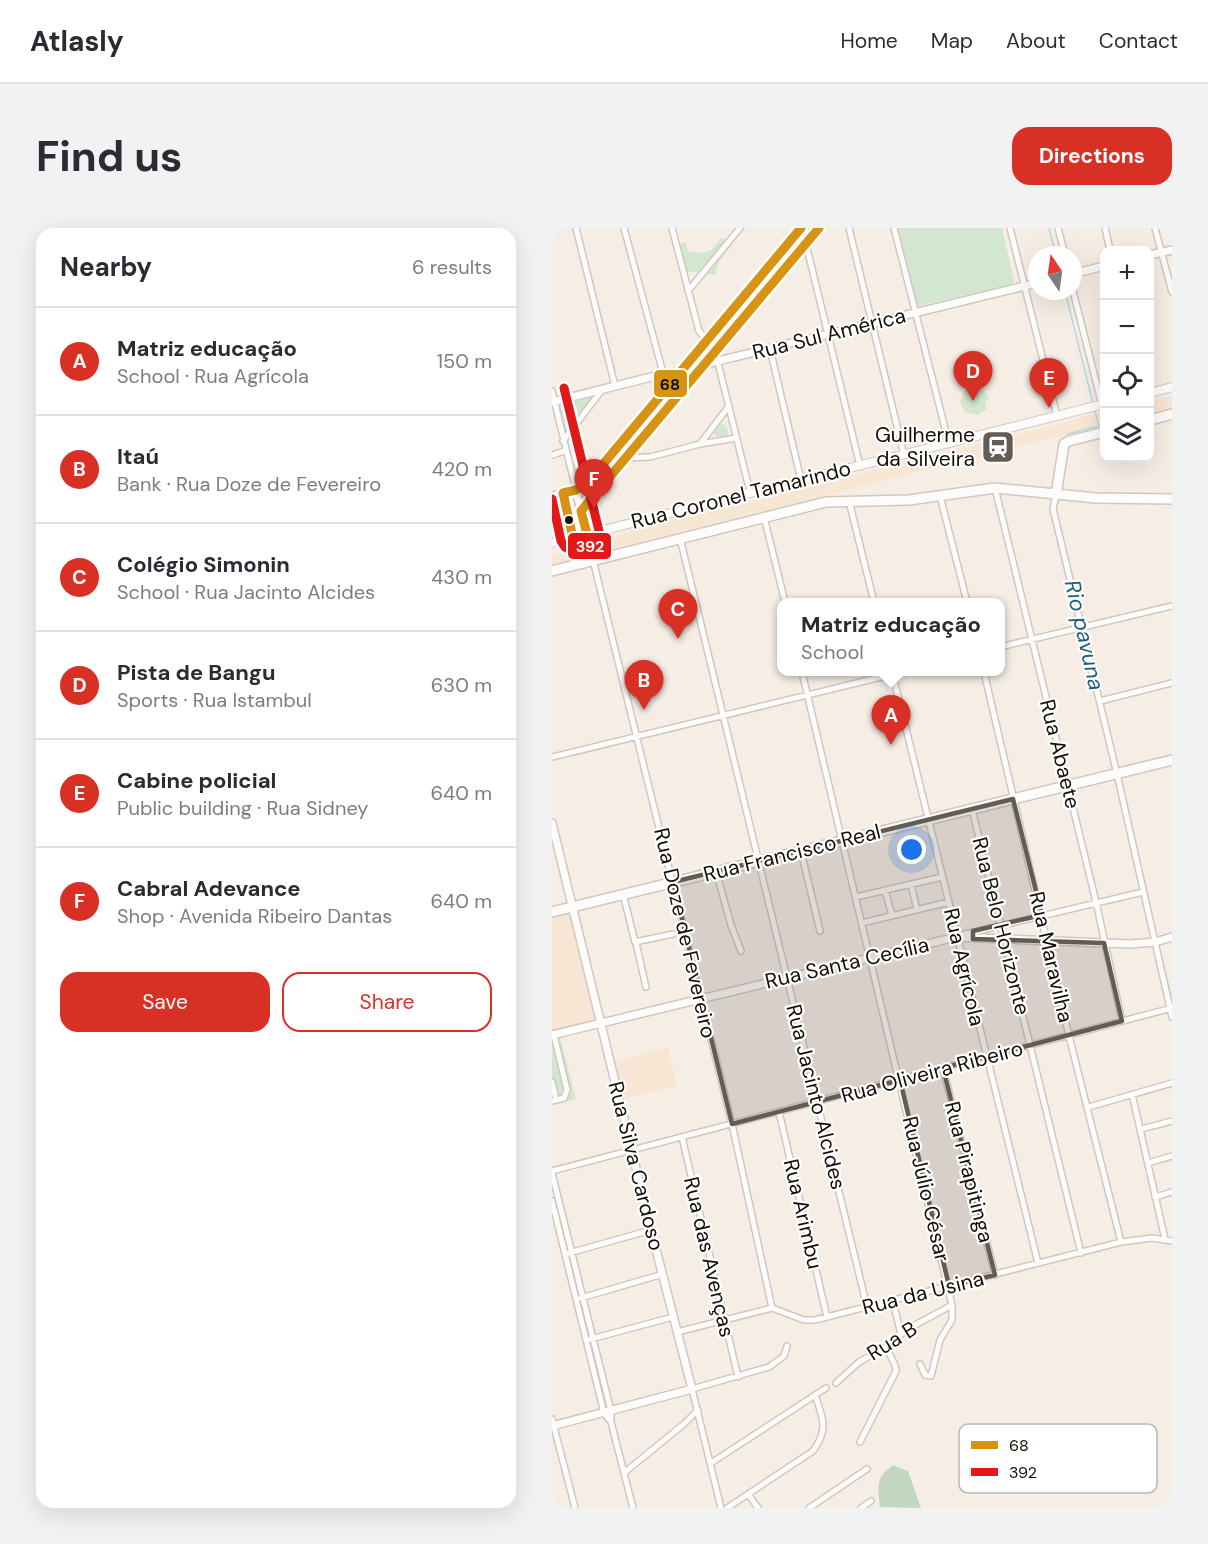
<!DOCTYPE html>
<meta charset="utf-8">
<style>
body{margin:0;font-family:"DM Sans",sans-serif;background:#f2f2f3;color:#2b2b33}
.controls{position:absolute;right:18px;top:18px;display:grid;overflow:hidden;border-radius:12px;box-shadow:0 6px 24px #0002}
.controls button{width:54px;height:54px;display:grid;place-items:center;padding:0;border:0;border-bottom:2px solid #e1e1e2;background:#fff;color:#2b2b33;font:30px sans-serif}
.compass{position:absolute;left:476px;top:18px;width:54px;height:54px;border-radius:50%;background:#fff;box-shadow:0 6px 24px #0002;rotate:347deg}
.you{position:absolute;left:360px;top:622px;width:21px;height:21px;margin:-15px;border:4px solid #fff;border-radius:50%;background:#1a73e8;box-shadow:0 0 0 9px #1a73e833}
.badge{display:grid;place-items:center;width:39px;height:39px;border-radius:50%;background:#d93025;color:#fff;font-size:20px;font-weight:700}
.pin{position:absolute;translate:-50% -50px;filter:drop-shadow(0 2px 3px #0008)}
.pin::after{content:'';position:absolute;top:32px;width:21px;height:18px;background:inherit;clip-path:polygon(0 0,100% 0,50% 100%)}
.popup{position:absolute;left:225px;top:370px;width:228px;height:78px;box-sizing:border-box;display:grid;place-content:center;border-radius:12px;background:#fff;filter:drop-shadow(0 2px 4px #0005);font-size:20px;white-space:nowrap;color:#7c7c81}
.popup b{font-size:22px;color:#2b2b33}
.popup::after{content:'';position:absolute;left:50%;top:100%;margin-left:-12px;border:12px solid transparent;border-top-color:#fff}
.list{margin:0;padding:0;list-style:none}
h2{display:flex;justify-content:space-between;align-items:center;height:78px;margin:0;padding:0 24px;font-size:26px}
h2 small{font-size:20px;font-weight:400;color:#7c7c81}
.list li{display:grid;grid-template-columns:39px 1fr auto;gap:18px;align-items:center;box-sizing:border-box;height:108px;padding:0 24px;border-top:2px solid #e1e1e2}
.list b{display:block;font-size:22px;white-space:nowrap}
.list p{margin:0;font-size:20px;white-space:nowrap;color:#7c7c81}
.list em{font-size:20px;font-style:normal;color:#7c7c81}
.actions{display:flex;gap:12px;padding:18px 24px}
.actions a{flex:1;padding:14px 0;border:2px solid #d93025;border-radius:18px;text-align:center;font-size:21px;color:#d93025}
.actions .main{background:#d93025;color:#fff}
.icon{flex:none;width:33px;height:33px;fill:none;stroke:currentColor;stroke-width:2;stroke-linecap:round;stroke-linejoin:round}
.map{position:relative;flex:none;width:620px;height:1280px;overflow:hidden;border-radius:18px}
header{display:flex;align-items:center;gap:36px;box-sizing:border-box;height:84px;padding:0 30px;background:#fff;border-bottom:2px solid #e1e1e2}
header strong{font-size:28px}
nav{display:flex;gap:33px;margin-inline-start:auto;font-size:21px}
.intro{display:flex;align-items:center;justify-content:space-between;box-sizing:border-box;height:144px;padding:0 36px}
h1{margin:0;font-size:42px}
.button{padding:15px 27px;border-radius:18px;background:#d93025;color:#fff;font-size:21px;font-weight:700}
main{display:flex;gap:36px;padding:0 36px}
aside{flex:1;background:#fff;border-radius:18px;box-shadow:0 6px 24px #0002}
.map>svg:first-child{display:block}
</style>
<header>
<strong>Atlasly</strong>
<nav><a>Home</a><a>Map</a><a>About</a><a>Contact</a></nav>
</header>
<div class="intro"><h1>Find us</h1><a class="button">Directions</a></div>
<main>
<aside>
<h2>Nearby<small>6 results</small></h2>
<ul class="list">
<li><span class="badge">A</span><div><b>Matriz educação</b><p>School · Rua Agrícola</p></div><em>150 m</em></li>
<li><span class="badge">B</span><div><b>Itaú</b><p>Bank · Rua Doze de Fevereiro</p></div><em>420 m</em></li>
<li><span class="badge">C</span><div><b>Colégio Simonin</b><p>School · Rua Jacinto Alcides</p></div><em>430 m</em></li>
<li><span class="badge">D</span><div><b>Pista de Bangu</b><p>Sports · Rua Istambul</p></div><em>630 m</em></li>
<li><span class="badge">E</span><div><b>Cabine policial</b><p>Public building · Rua Sidney</p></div><em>640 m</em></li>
<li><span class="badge">F</span><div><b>Cabral Adevance</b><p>Shop · Avenida Ribeiro Dantas</p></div><em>640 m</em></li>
</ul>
<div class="actions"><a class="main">Save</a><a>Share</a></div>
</aside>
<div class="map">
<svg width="620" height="1280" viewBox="0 0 620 1280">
<rect width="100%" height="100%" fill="#f6eee5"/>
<!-- built -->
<path fill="#f7e6d3" d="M 620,168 L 620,181 L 598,186 L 598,173 Z
M 552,184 L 552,197 L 0,337 L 0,326 L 31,320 L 38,314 Z
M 16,684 L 19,685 L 45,787 L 39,793 L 0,803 L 0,687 Z
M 116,819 L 125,858 L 68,872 L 59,834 Z"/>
<!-- green -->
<path fill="#d2e6d0" d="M 345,0 L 450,0 L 462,53 L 458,57 L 366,78 L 363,75 Z
M 169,10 L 180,13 L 181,16 L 167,33 L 163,47 L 135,43 L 128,16 L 134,14 L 136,24 C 157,25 156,27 169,10 Z
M 420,159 L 430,160 L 437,169 L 433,175 L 435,181 L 425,187 L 413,184 L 408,174 L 412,163 Z
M 42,168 L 13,206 L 6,177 Z
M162 203a7 7 0 1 1 14 0a7 7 0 1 1-14 0Z
M 7,805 L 24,871 L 0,877 L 0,807 Z"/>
<!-- forest -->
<path fill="#c2d6c0" d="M 341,1237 L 356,1243 L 369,1280 L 328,1279 C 326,1258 323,1250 341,1237 Z"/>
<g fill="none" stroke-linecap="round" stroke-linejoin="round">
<!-- stream -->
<path stroke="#b4d8e7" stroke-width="1.5" d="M 497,0 L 504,27
M 513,63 L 541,176
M 145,135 L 257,0
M 516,208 L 516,206 L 547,198 L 542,180
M 510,262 L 512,243
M 39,265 L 135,148
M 504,282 L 507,270
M 23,289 L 27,304
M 606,716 L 620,772"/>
<defs>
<path id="minor" d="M 24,0 L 63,158
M 72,0 L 115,160
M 120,0 L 147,103 L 154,111
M 297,0 L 352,227
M 342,0 L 397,216
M 458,0 L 505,188
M 506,0 L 513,27
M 553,0 L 558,22
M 603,0 L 620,64
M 254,16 L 308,238
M 136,63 L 188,0
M 521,63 L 550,177
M 218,121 L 249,252
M 163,123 L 198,264
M 0,163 L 24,262 L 0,267
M 11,213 L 50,162
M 148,216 L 177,178
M 0,227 L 13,223
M 74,230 L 98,229 L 148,216 L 184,210
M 443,260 L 544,674 L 570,793
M 504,267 L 501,281 L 565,546 L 620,789
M 388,268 L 415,374
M 297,273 L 322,374
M 212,289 L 233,374
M 128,310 L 315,1079
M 41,332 L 180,896 L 220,1080
M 448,419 L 620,378
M 250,444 L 400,1077 L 400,1092 L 388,1112 L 379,1148 L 373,1147 L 368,1136
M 340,444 L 486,1035
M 432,444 L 517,808 L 569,1014
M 548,473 L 620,455
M 0,529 L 350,444
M 420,581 L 529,1025
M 249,623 L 268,703
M 164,643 L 179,697 L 189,723
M 359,656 L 365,682
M 333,662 L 340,688
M 71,666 L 83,714 L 121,706
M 304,669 L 390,649
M 310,695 L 397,674
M 409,707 L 591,664
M 84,715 L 94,759
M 391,840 L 443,1047
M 0,854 L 4,872
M 580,866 L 613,1011
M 0,873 L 12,870 L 15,862 L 2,807
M 537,879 L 620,855
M 227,884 L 275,1089
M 589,901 L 620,893
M 130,909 L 186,1149
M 596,935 L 620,928
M 0,943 L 620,780
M 0,945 L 59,1183 L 59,1194 L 81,1280
M 603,969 L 620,964
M 0,973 L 52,1185 L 59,1194
M 17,1025 L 99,1002
M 29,1070 L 111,1046
M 341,1074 L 349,1106
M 125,1104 L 220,1080 L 252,1092 L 263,1092 L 569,1014 L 600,1010 L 620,1013
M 39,1111 L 121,1089
M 284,1155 L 307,1134 L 341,1115 L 352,1103 L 400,1077
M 0,1191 L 23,1280
M 308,1214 L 344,1143 L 343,1137 L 334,1119
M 159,1235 L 274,1160
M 73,1244 L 132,1196 L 146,1182
M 196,1266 L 206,1280
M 169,1280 L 140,1161 L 217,1139 L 232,1128 L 235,1118
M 175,1280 L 261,1223 C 277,1201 271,1191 263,1167
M 257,1280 L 315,1241
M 309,1280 L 319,1273"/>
<path id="tertiary" d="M 598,27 L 620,22
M 521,46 L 552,38
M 0,174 L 111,146 L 128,144 L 166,133 L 485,55
M 29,283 L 267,0
M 35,306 L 24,262 L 37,253 L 249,0
M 0,595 L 99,1002 L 140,1161 L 0,1198
M 0,807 L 404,709 L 578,716 L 603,714 L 620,709"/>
<path id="secondary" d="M 598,165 L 620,159
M 0,315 L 552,176"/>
<path id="primary" d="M 598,192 L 620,186
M 504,267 L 512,216 L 517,213 L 552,204
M 0,343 L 274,274 L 357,272 L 443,260 L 544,270 L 620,271
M 0,684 L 620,532"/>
</defs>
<!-- minor casing -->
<use href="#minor" stroke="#d0c8c0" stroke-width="8"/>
<!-- tertiary casing -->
<use href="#tertiary" stroke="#d0c8c0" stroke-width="10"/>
<!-- secondary casing -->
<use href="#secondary" stroke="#d0c8c0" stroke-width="10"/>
<!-- primary casing -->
<use href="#primary" stroke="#d0c8c0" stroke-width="12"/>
<!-- minor -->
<use href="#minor" stroke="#fefcfb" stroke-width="5"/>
<!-- tertiary -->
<use href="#tertiary" stroke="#fefcfb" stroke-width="7"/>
<!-- secondary -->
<use href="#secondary" stroke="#fefcfb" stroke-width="8"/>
<!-- primary -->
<use href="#primary" stroke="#fefcfb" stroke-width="9"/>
<defs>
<path id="bus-1" d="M 249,0 L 37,253 L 24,262 L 11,265 L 21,310 L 35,306 L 29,283 L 267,0"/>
<path id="bus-2" d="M 0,271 L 9,313 L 13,319 C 25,326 47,319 47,303 L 12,160"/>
</defs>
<!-- bus-1 casing -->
<use href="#bus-1" stroke="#fff" stroke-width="14"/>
<!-- bus-2 casing -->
<use href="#bus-2" stroke="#fff" stroke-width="14"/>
<!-- bus-1 -->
<use href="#bus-1" stroke="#d89315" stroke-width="9"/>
<!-- bus-2 -->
<use href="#bus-2" stroke="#e31919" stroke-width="9"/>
</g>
<!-- marked area -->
<path fill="#635c55" fill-opacity="0.2" stroke="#635c55" stroke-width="4.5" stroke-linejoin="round" d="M 461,571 L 490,687 L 421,703 L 421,711 L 552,715 L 570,793 L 391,840 L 443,1047 L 397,1058 L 348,852 L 180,896 L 121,654 Z"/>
<!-- icons -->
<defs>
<symbol id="station-square" viewBox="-11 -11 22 22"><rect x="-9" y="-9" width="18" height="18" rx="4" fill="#635c55" stroke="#fff"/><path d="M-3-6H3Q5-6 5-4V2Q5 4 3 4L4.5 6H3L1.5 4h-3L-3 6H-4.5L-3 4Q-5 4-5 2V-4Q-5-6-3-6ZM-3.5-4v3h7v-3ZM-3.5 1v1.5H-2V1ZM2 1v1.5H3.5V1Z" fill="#fff"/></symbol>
</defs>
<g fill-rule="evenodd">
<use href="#station-square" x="427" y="200" width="38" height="38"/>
</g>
<!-- markers -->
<circle fill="#140e07" stroke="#fff" stroke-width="2" cx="17" cy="292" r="5"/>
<g text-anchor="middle" stroke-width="4.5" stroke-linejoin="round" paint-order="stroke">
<!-- street labels -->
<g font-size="21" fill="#140e07" stroke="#fff">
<text transform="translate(277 106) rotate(-14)" y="7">Rua Sul América</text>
<text transform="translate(189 267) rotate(-14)" y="7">Rua Coronel Tamarindo</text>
<text transform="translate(508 526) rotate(76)" y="7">Rua Abaete</text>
<text transform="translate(240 625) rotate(-14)" y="7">Rua Francisco Real</text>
<text transform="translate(449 698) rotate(76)" y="7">Rua Belo Horizonte</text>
<text transform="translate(133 705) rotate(77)" y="7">Rua Doze de Fevereiro</text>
<text transform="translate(499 729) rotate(77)" y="7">Rua Maravilha</text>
<text transform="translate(295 735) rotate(-13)" y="7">Rua Santa Cecília</text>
<text transform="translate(412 739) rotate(77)" y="7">Rua Agrícola</text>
<text transform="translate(380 844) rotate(-15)" y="7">Rua Oliveira Ribeiro</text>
<text transform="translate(264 869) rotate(76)" y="7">Rua Jacinto Alcides</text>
<text transform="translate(84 938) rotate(76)" y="7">Rua Silva Cardoso</text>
<text transform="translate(417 944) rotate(76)" y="7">Rua Pirapitinga</text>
<text transform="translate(374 961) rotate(77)" y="7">Rua Júlio César</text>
<text transform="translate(251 986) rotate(77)" y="7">Rua Arimbu</text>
<text transform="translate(157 1029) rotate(77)" y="7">Rua das Avenças</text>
<text transform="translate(371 1065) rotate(-14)" y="7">Rua da Usina</text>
<text transform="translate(340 1113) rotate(-32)" y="7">Rua B</text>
</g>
<!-- poi labels -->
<g font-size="21" fill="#140e07" stroke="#fff" text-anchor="end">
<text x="423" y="214">Guilherme<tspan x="423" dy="24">da Silveira</tspan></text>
</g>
<!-- water labels -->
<g font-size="22" font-style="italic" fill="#1d5e79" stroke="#fff">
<text transform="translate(533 407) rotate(77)" y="8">Rio pavuna</text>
</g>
</g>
<!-- legend -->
<rect x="407" y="1196" width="198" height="69" rx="9" fill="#fff" stroke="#b8b7b5" stroke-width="1.5"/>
<rect x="419" y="1213" width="27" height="8" fill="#d89315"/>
<rect x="419" y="1240" width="27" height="8" fill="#e31919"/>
<g font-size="16" fill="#140e07">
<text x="457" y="1223">68</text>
<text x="457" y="1250">392</text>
</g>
<g stroke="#fff" stroke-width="2">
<rect x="101" y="141" width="35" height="29" rx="6" fill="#d89315"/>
<rect x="15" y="304" width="45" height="28" rx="6" fill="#e31919"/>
</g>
<g font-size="16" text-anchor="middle" font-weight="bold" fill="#fff">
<text x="38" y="324">392</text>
</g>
<g font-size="16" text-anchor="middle" font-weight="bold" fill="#111">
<text x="118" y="162">68</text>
</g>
</svg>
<div class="controls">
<button>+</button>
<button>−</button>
<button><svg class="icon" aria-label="locate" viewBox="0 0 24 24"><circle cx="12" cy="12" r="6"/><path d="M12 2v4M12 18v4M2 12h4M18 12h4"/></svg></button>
<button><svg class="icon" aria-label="layers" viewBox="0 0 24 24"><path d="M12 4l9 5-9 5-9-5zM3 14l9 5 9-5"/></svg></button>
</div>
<svg class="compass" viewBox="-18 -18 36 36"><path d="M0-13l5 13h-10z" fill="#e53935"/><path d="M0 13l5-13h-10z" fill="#7c7c81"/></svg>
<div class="you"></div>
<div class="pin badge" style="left:339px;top:517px">A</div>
<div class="popup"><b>Matriz educação</b>School</div>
<div class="pin badge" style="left:92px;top:482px">B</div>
<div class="pin badge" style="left:126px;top:411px">C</div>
<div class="pin badge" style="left:421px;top:173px">D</div>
<div class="pin badge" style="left:497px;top:180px">E</div>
<div class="pin badge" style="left:42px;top:281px">F</div>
</div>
</main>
